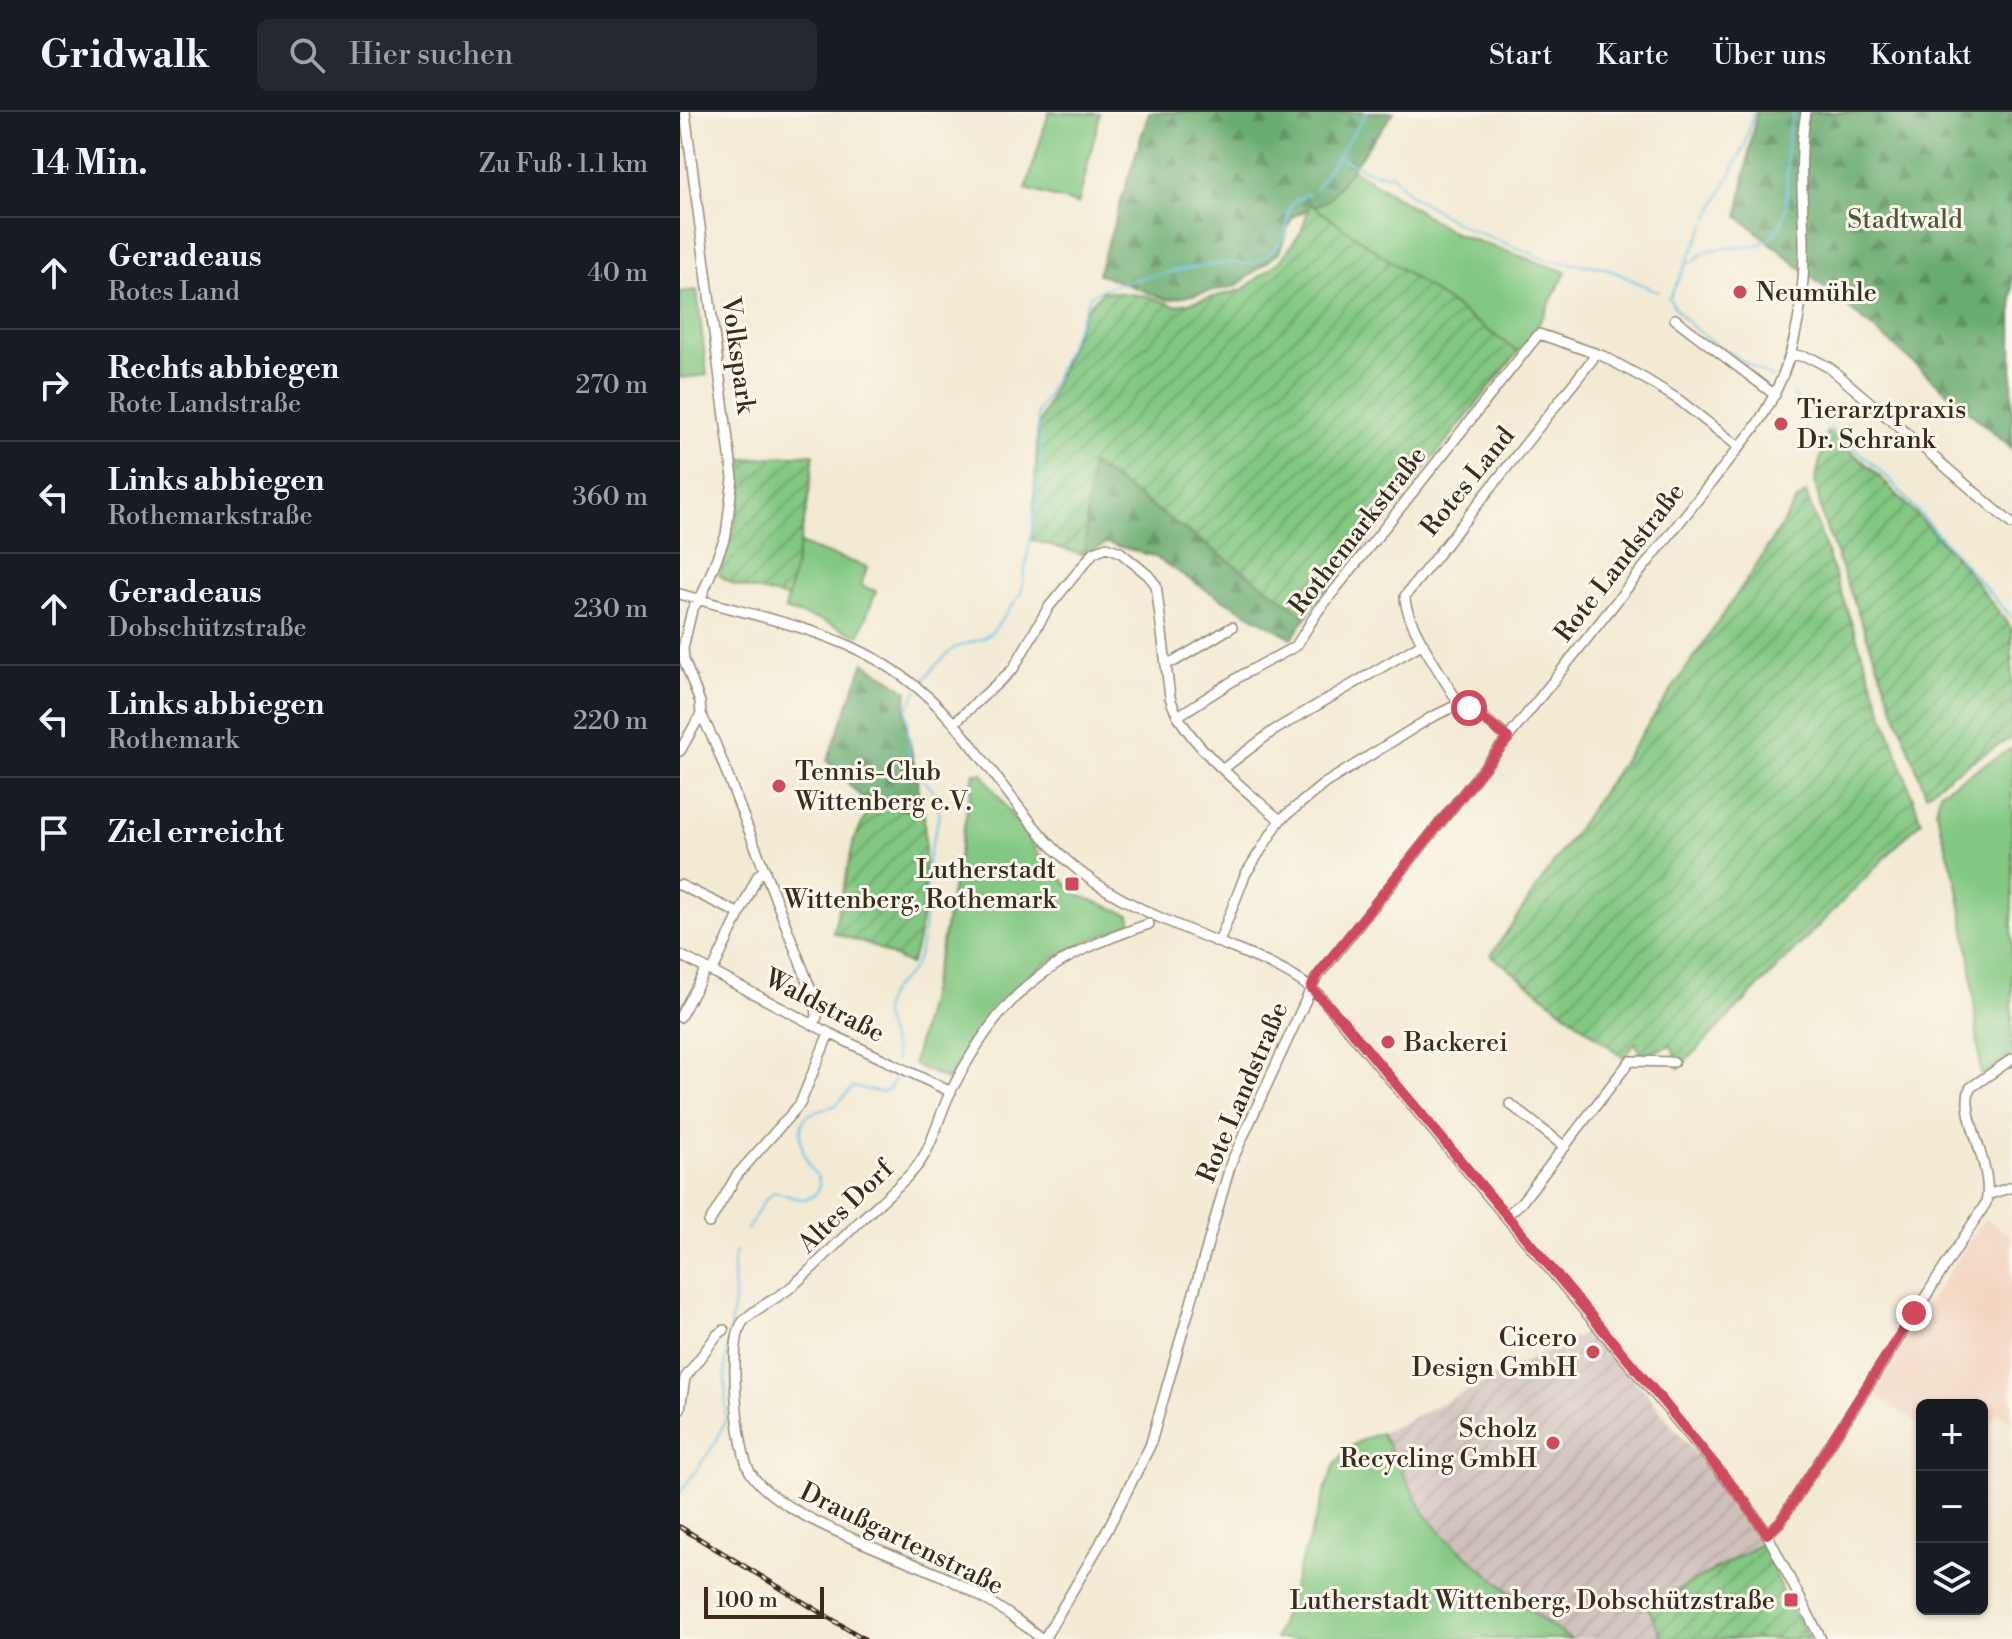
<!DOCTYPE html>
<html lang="de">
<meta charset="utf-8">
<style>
body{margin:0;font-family:"Libre Bodoni",serif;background:#242831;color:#f1f3f6}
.controls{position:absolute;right:24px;bottom:24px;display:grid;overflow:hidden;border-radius:12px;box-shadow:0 2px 6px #0004}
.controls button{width:72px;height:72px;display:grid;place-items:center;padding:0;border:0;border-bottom:2px solid #363941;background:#171b24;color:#f1f3f6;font:40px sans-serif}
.scale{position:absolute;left:24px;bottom:20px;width:120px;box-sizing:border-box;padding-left:8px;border:4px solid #3b2a1e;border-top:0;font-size:22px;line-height:28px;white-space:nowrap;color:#3b2a1e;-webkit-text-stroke:6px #fbf7ec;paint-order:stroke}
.stop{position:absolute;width:24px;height:24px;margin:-18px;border:6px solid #d1495b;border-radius:50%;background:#fff}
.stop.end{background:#d1495b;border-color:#fff;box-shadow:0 2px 8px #0008}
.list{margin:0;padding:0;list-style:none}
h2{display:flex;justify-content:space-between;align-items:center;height:104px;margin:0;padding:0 32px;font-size:34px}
h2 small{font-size:26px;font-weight:400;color:#9ea1a6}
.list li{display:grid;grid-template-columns:52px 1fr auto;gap:24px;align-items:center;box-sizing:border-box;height:112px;padding:0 32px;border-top:2px solid #363941}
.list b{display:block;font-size:30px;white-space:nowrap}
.list p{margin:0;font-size:26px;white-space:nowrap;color:#9ea1a6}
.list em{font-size:26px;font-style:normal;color:#9ea1a6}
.icon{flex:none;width:44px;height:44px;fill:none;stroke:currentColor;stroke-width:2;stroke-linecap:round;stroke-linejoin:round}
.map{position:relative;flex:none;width:1332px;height:1527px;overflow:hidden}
header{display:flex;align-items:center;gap:48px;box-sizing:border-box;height:112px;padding:0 40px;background:#171b24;border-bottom:2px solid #363941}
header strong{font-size:38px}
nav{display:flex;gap:44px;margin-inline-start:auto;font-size:28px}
.search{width:560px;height:72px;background:#242831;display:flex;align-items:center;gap:20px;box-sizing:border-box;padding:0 28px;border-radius:12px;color:#9ea1a6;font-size:30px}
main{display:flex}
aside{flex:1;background:#171b24}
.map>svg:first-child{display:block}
</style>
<header>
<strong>Gridwalk</strong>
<div class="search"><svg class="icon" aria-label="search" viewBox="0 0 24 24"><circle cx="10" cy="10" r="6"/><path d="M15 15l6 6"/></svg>Hier suchen</div>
<nav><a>Start</a><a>Karte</a><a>Über uns</a><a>Kontakt</a></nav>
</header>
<main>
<aside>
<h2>14 Min.<small>Zu Fuß · 1.1 km</small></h2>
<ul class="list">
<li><svg class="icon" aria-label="ahead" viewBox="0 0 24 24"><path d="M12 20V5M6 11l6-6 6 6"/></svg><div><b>Geradeaus</b><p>Rotes Land</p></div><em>40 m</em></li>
<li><svg class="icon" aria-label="right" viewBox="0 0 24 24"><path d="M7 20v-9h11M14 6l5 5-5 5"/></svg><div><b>Rechts abbiegen</b><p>Rote Landstraße</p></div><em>270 m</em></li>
<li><svg class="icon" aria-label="left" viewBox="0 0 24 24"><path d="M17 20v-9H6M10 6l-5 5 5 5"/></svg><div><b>Links abbiegen</b><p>Rothemarkstraße</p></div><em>360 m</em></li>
<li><svg class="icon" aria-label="ahead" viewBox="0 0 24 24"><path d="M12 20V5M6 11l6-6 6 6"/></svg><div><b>Geradeaus</b><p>Dobschützstraße</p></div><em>230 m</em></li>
<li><svg class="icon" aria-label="left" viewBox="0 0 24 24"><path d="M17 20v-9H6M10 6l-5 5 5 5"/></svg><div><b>Links abbiegen</b><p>Rothemark</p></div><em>220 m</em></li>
<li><svg class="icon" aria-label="arrive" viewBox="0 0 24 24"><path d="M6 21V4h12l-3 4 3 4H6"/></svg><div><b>Ziel erreicht</b></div></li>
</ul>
</aside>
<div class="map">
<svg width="1332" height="1527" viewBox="0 0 1332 1527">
<defs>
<pattern id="industrial-furrows" width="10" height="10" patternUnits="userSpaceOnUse" patternTransform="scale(2)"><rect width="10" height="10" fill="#cfc0bb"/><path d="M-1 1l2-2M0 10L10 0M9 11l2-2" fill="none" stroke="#b3a5a0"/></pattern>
<pattern id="forest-firs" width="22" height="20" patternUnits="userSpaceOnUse" patternTransform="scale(2)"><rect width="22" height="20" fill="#69ac70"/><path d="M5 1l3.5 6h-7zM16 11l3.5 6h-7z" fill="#588c5b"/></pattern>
<pattern id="garden-furrows" width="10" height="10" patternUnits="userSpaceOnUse" patternTransform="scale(2)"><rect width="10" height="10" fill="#82c882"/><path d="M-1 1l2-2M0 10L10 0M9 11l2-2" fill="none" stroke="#6ca36a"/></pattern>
</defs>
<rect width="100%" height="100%" fill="#fbf7ec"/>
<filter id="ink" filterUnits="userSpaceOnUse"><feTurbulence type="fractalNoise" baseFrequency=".0125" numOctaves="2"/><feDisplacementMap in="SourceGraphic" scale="16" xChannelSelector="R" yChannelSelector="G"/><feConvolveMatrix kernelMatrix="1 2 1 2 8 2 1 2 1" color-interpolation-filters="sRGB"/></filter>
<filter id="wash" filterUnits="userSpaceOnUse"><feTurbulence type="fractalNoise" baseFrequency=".006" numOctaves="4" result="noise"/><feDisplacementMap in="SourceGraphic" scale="32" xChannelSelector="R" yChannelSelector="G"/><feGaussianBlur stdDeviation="1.8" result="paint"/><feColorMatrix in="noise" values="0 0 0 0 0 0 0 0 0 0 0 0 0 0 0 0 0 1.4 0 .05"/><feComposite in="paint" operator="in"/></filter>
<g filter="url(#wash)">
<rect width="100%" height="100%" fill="#f3ead3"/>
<!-- built -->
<path fill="#f3d4bf" d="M 1305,1106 L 1332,1125 L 1332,1309 L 1318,1301 L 1302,1324 L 1302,1293 L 1242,1293 L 1242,1314 L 1190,1280 Z"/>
<!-- industrial -->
<path fill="url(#industrial-furrows)" d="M 909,1219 L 963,1277 L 1067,1405 L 1083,1431 L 968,1495 L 983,1527 L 891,1527 L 867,1512 L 766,1426 L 745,1402 L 701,1321 Z"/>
<!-- grass -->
<path fill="#82c882" stroke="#5e7950" stroke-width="2" d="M 369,0 L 420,2 L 398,92 L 346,77 Z
M 672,57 L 774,121 L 886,160 L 855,219 L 838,240 L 630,92 L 649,87 Z
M 17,178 L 27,263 L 0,266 L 0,180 Z
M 119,432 L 187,455 L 181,474 L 196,479 L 179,524 L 146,510 L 105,498 Z
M 1332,636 L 1332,942 L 1301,963 L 1290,847 L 1277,772 L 1256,699 L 1260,680 Z
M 294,661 L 302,661 L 359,742 L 396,782 L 450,803 L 452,812 C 418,825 381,838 352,861 C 318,887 291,932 267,968 L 233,952 L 264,821 Z
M 701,1321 L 745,1402 L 766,1426 L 867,1512 L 891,1527 L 595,1527 L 653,1356 C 665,1335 678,1328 701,1321 Z"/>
<!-- forest -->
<path fill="url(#forest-firs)" stroke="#526b47" stroke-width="2" d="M 469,0 L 714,0 L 649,87 L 612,105 L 599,141 L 556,174 L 488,188 L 418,162 Z
M 1076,0 L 1332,0 L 1332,337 L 1207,228 L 1058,104 Z
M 410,351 L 627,504 L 612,526 L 531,481 L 473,444 L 427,431 L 404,443 Z
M 184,550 L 227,579 L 225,606 L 244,704 L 182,686 L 147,649 Z"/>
<!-- garden -->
<path fill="url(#garden-furrows)" stroke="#5e7950" stroke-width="2" d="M 630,92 L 838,240 L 627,504 L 411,351 L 404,443 L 352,428 L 358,315 L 405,198 L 423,179 L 468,184 L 495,194 L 562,178 L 600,149 L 621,120 Z
M 1147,319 L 1193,358 L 1233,399 L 1280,450 L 1332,517 L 1332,625 L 1271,662 L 1246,682 L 1143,407 L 1135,369 Z
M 134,342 L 128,390 L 108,486 L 55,473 L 39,463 L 55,412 L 60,380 L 55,348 Z
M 1126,381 L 1241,709 L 999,956 L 992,947 L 995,943 L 991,933 L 967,942 L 959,941 L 956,930 L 944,946 L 811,843 L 1072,460 L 1117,388 Z
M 193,689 L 244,704 C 246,747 247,814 230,853 L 191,833 L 153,821 L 174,728 Z
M 1083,1431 L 1094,1455 L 1103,1484 L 1130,1527 L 983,1527 L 968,1495 Z"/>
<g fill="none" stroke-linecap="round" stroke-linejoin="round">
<!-- stream -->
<path stroke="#69c4e7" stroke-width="2" d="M 659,46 L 693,61 L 713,63 L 729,82 L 782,114 L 870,149 L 923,155 L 979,180
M 635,78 L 687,0
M 1029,105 L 1065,33 L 1073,0
M 1006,151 L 1014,150 C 1030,127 1062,142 1084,130 C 1116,113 1105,67 1107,37 C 1107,24 1110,12 1113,0
M 988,185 C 1009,223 1056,244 1092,266
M 990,185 L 1026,111
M 1112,282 L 1134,303
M 1150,317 L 1190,349 L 1210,368 L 1332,506
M 241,573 L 255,554 L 274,536 L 304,526 L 313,519 L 341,482 L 362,357 L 357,301 L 367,284 L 410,184 C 427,169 524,153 549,151 C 558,150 566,154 574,151 C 587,146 605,130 607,115 C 610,95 605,92 628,82
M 216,949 C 215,931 201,911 204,896 C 208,870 230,869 237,848 C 249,814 244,779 249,745 C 251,726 264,705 257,685 C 252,672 237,665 230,653 L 227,598 L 237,579
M 67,1118 L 84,1089 L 94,1080 C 104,1081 115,1088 125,1087 C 134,1086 141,1078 139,1069 C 138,1063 136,1063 132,1058 C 122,1042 115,1019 127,1003 L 156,993 L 173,975 C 196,978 211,991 216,959
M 0,1381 L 36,1330 L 46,1306 L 45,1254 L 54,1188 L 53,1153 L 56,1139"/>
</g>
</g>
<g filter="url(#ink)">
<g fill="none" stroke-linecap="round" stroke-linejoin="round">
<defs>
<path id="minor" d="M 5,0 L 53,366 L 46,423 L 23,481 L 12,498 L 3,536 L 4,548 L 20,590 L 21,602 L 35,631 L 136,891 L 137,905 L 133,912
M 995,207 L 1095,283
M 1111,242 L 1133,247 L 1150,256 L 1332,412
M 0,482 C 104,514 192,520 270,607 C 319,661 352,728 414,770 C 456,798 504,816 550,835 C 582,848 615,861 640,884 L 1065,1390 L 1087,1422 L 1141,1527
M 486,551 L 495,549 L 552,515
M 498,604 L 562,563 L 616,534 L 638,499 L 859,222 L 923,244 L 967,268 L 999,288 L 1059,335
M 274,611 L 333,557 L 368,496 L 414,440 L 427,435 L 440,440 L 468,463 L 476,473 L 490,585 C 501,628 567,679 600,708
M 828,626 L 794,598 L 777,593 L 775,585 C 761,562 724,508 725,484 L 912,248 L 915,241
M 0,639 L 21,602
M 543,657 L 593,619 L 743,531
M 0,773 L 60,802
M 539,830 L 565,763 L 600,708 L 644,672 L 750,606 L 777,593
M 0,843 L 149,921 L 271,980
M 32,860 L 78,763 L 85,758
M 0,905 L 26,857
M 830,992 L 885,1035
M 1307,1083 L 1332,1075
M 826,1104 L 841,1091 L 950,949 L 994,950
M 29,1111 L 57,1063 L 120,992 L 149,921
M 0,1297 L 5,1266 L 37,1223 L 44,1218
M 1087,1422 L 1100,1410 L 1306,1091 C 1315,1054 1279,1005 1290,976 L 1332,947
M 362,1527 C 335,1505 302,1484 271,1468 C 220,1443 98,1406 70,1360 C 57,1338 48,1232 62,1211 C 70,1199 98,1186 110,1176 C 135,1155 157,1131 180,1109 C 198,1092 217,1076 233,1059 C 254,1036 258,1003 272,977 C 323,880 366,846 469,812
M 364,1527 L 420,1432 L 470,1334 L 551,1051 L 635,868 L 1073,318 C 1113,262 1125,198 1124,130 C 1123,86 1118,43 1126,0"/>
</defs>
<!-- minor casing -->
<use href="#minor" stroke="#978a78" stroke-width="12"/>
<!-- minor -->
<use href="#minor" stroke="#fff" stroke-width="9"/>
<defs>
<path id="rail" d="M 0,1415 L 184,1527"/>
</defs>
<!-- rail casing -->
<use href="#rail" stroke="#3b2a1e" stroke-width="5"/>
<!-- rail -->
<use href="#rail" stroke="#fbf7ec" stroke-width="2" stroke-dasharray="6" stroke-linecap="butt"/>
</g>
</g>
<g fill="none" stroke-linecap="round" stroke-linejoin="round" filter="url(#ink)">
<!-- route -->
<path stroke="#d1495b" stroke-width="10" d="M 789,596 L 828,626 L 637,864 L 631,876 L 664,910 L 986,1293 L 1065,1390 L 1087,1422 L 1100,1410 L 1234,1201"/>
</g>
<!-- markers -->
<g fill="#d1495b" stroke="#fbf7ec" stroke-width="3">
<circle cx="1060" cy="180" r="8"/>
<circle cx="1101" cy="312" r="8"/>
<circle cx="99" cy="674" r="8"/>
<rect x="384" y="764" width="16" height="16" rx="4"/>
<circle cx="708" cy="930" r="8"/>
<circle cx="913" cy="1240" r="8"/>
<circle cx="873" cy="1331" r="8"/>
<rect x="1103" y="1480" width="16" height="16" rx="4"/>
</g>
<g text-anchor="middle" stroke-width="6" stroke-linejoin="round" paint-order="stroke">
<!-- park labels -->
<g font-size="26" fill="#50593c" stroke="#fbf7ec">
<text x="1225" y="116">Stadtwald</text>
</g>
<!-- poi labels -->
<g font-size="26" fill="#3b2a1e" stroke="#fbf7ec" text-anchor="start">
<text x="1076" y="189">Neumühle</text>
<text x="1117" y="306">Tierarztpraxis<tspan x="1117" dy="30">Dr. Schrank</tspan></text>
<text x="115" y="668">Tennis-Club<tspan x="115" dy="30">Wittenberg e.V.</tspan></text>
<text x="376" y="766" text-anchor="end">Lutherstadt<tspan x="376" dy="30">Wittenberg, Rothemark</tspan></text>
<text x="724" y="939">Backerei</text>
<text x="897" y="1234" text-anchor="end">Cicero<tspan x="897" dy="30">Design GmbH</tspan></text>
<text x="857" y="1325" text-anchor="end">Scholz<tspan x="857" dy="30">Recycling GmbH</tspan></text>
<text x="1095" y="1497" text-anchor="end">Lutherstadt Wittenberg, Dobschützstraße</text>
</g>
<!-- street labels -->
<g font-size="26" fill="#3b2a1e" stroke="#fbf7ec">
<text transform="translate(59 243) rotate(82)" y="9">Volkspark</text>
<text transform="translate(787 369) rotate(-51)" y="9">Rotes Land</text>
<text transform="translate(677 418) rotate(-52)" y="9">Rothemarkstraße</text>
<text transform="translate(939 450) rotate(-52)" y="9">Rote Landstraße</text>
<text transform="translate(145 893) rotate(27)" y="9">Waldstraße</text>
<text transform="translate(562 980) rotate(-67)" y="9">Rote Landstraße</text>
<text transform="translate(165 1094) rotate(-44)" y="9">Altes Dorf</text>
<text transform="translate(222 1426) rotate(26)" y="9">Draußgartenstraße</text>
</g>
</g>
</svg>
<div class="controls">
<button>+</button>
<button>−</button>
<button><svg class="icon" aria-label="layers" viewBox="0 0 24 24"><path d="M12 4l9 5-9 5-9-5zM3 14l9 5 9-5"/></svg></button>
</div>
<div class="scale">100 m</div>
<div class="stop" style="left:789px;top:596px"></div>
<div class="stop end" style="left:1234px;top:1201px"></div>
</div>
</main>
